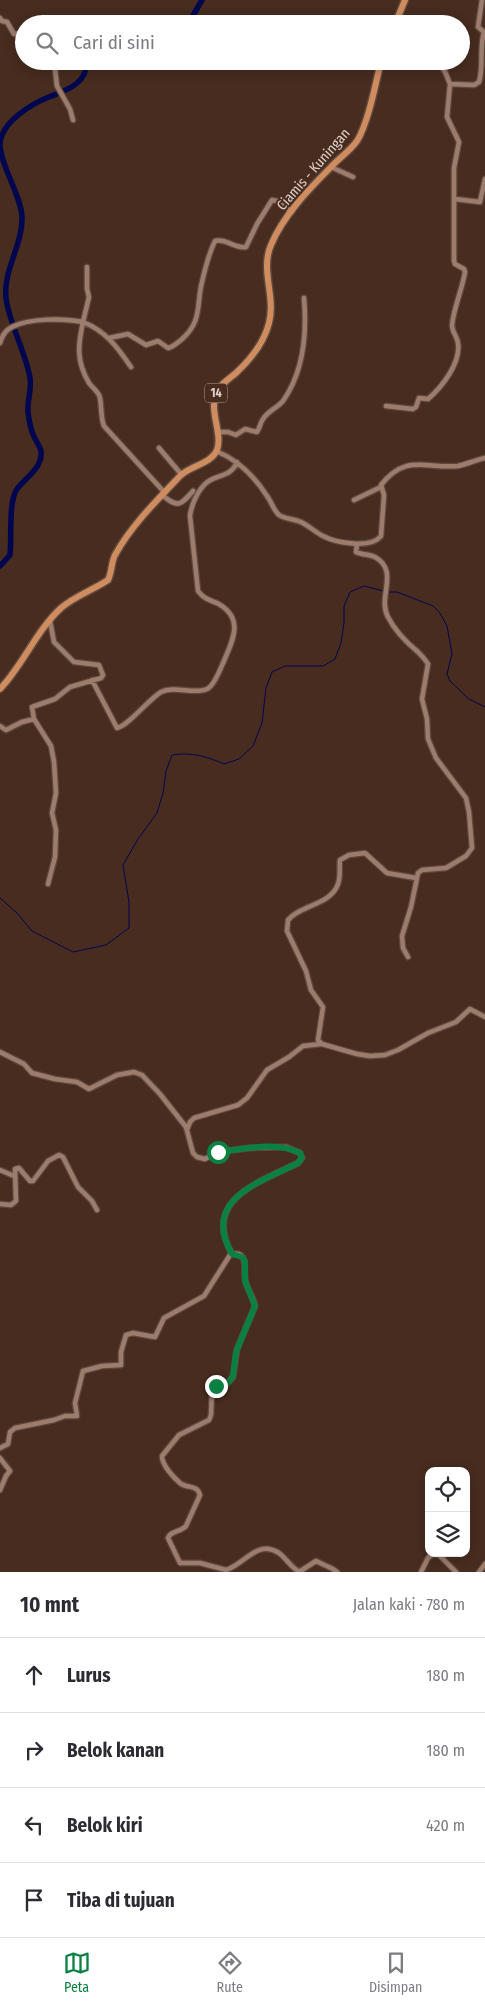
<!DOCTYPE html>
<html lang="id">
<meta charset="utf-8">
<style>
body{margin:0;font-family:"Fira Sans Condensed",sans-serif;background:#f2f2f3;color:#2b2b33}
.controls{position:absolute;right:15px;bottom:15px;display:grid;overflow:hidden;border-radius:10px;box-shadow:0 2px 12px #0003}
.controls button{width:45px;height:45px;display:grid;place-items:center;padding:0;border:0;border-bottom:1px solid #e1e1e2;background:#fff;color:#2b2b33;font:25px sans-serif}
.stop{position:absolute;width:15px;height:15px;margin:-11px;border:4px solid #0b8043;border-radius:50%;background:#fff}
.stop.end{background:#0b8043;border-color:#fff;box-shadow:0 1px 5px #0008}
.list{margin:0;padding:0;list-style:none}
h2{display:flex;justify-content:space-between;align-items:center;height:65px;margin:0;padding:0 20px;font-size:21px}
h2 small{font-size:16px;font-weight:400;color:#7c7c81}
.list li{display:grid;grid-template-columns:32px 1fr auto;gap:15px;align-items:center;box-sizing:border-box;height:75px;padding:0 20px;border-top:1px solid #e1e1e2}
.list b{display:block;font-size:19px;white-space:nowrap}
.list em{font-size:16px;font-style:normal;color:#7c7c81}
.icon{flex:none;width:28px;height:28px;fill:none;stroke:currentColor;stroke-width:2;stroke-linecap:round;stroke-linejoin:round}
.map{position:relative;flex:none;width:485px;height:1572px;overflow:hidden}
.search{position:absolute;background:#fff;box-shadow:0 2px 12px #0003;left:15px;right:15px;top:15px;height:55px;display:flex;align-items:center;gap:12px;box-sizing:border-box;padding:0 18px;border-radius:28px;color:#7c7c81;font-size:19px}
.sheet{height:365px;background:#fff}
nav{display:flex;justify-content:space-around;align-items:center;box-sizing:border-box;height:70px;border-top:1px solid #e1e1e2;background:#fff;font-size:14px;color:#7c7c81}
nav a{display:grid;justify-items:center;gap:2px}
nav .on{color:#0b8043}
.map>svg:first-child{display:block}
</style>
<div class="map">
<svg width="485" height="1572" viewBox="0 0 485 1572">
<rect width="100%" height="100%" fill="#472c1f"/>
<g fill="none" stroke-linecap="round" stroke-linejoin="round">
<!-- stream -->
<path stroke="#01074f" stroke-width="1" d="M 387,592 L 397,592 L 433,606 L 440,613 L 447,626 L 452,654 L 447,674 L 450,681 L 469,699 L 485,707
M 0,898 L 17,913 L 32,931 L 73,952 L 106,945 L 129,928 L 129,902 L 123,865 L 138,839 L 157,813 L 163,793 L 166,771 L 172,755 C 191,752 206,756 224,764 L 239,759 L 253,746 L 262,723 L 266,688 L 272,672 L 285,666 L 323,666 L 335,659 L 341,643 L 344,623 L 344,606 L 350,592 L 364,586 L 383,591"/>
<!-- river -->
<path stroke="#01074f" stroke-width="5.5" d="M 188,24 L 202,0
M 0,566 L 10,555 C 12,537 8,502 17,489 C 25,478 43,468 41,451 C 40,446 35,440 33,434 C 30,428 29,419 28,412 C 27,401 32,389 30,378 C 26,353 9,323 6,298 C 3,270 23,244 22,217 C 21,195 1,167 0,145 C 0,123 31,104 49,97 C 67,90 87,84 87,61"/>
<defs>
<path id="minor" d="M 397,17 L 409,24
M 0,18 L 2,21 L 7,22 L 14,34 L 22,33 L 24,35
M 54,61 L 57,86 L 70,109 L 73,120
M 450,84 L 474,85 L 479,82 C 484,65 479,48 484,32 L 478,27 L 482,0
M 331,167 L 353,177
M 455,199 L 480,202 L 485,179
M 87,267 L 87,289 L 89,297 L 83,322 C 106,331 118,348 131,367
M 109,338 L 128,334 L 146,345 L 158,341 L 168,348 C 173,347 177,343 181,340 C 203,321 196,305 202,282 C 205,269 209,253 215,241 C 226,238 235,249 246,247 L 257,224 L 272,200 L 277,201 L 292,212
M 0,343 C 2,336 5,330 12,327 C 29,318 64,318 83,322 C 78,345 76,361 89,383 C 92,387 97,391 99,395 C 102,400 100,417 104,426 L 165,493
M 386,406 L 413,409 L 416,407 L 419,398 L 428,399 C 442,387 461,363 458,343 C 457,336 452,332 452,325 C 454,307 462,290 465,272 L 464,269 L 455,264 L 454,261 L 454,168 L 459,142 L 447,117 L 450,84 L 446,74 L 439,61
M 217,432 L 228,432 L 236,435 L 245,429 L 257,432 C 260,428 260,423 263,419 C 268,411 277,408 283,401 C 304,371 307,333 304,298
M 159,448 L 181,474
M 216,451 C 238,460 255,477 267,496 C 271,501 274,511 279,515 C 285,519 294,519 301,522 C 309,526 315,532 323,536 C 336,543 371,549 381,536 L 384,495 L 381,485 C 406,453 426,469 458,466 C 467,464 476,460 485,458
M 162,495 C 178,508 180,506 193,491
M 354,500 L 381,487
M 357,544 L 356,552 C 362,555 369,554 375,557 C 400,571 377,597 388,617 C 395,631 406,642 418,652 C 422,656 425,659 428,664 L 422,699 L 427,719 L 428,739 L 436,758 L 466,798 L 469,812 L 472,848 L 466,856 L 446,868 L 422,870 L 418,873 L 411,907 L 402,936 L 403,948 L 408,957
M 92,680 L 117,728 C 128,726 149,699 161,692 C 175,685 193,695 207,689 C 214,686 220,670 223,663 C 233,640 245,618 217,603 C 209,600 203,598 198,591 L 190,516 C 191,506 197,492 205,484 C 215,474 231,478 237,462
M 0,726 L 6,730 L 22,722 L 34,719
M 416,878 L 387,873 L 365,853 L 349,855 L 340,860 C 339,868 341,876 338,884 C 331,905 300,905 288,920 L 287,931 L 306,971 L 311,990 L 323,1007 L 318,1040 L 322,1044 L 357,1054 L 370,1056 L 385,1055 L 398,1050 L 428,1033 L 456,1022 L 470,1009 L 485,1017
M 48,884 L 55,857 L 56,830 L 52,813 L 56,793 L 54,762 L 51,746 L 34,719 L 32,707 L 55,699 L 70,687 L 101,678 L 103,675 L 99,665 L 74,662 L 54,642 L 50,621
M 0,1052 L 24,1064 L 32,1073 L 55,1079 L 77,1082 L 89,1089 L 117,1075 L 134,1072 L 142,1075 L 160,1094 L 186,1127 L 193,1153 L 197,1157 L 205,1159 L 218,1152 L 249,1148 L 286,1147 L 300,1153 L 302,1158 L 298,1163 C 260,1182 201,1199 232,1254
M 187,1130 L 190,1122 L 194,1118 L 238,1105 L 247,1098 L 267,1070 L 289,1057 L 303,1046 L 321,1044
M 0,1170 L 14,1176
M 0,1204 L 11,1205 L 16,1201 L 15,1169 L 19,1168 L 30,1181 L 33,1181 L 48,1161 L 59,1155 L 63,1157 L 78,1187 L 92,1201 L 97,1210
M 0,1448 L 8,1444 L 10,1432 L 15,1428 L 54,1420 L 65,1416 L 77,1416 L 75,1403 L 83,1371 L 102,1366 L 121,1365 L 121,1352 L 126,1335 L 133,1333 L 155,1337 L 164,1318 L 204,1296 L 230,1255 C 251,1248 242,1274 246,1283 C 248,1291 254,1298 255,1306 L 237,1349 L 233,1377 L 227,1384 L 214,1387 L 212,1390 L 211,1415 L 209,1420 L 179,1435 L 162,1456 C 162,1465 173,1477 180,1483 C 187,1489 197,1484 200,1495 L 186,1526 C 181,1532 170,1531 168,1538 L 180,1563 L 200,1563 L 226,1570 C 245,1564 257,1539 279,1553 C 287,1559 291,1568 300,1572
M 0,1458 L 10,1471 L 6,1476 L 0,1490
M 299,1572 L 316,1561 L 333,1569 L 337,1572
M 421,1572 L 428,1558 L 433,1554 L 439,1555 L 456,1572
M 479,1572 L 485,1564"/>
<path id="highway" d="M 395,24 L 405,0
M 0,689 C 23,665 36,631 61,608 C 75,596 93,590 108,580 C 112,572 111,563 115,555 C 131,526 157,500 180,476 C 189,466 211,464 217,450 C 223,434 209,412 216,394 C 219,385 229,379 236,373 C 251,359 264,343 269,323 C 276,297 260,270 271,245 C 283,216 308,190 331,167 C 339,158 350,151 357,141 C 368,124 376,82 381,61"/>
</defs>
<!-- minor casing -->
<use href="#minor" stroke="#5e483d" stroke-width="7"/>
<!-- highway casing -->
<use href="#highway" stroke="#5e483d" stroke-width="9"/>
<!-- minor -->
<use href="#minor" stroke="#9b7c6d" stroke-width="4.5"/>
<!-- highway -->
<use href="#highway" stroke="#cf8c5f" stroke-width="6"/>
</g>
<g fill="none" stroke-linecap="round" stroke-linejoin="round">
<!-- route -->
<path stroke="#0b8043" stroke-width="6" d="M 216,1386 L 227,1384 L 233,1376 L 236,1352 L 255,1306 L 245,1281 L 245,1261 L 242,1257 L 232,1254 C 200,1199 261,1182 298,1163 L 302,1158 L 300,1153 C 276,1141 244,1149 218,1152"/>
</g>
<g text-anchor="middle" stroke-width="4" stroke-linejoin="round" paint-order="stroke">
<!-- shield labels -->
<rect fill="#472c1f" stroke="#b29e95" stroke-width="1" x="205" y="383.5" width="22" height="19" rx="4"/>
<g font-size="12" font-weight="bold" fill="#e0cfc7">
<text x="216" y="397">14</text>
</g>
<!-- street labels -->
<g font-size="14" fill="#e0cfc7" stroke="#472c1f">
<text transform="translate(313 169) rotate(-49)" y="5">Ciamis - Kuningan</text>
</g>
</g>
</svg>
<div class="controls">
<button><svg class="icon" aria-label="locate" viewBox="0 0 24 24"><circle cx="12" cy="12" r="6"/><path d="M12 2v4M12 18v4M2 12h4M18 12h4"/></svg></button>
<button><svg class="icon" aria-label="layers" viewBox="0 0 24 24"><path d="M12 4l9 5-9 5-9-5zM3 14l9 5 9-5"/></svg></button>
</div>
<div class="stop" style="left:218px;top:1152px"></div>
<div class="stop end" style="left:216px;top:1386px"></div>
<div class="search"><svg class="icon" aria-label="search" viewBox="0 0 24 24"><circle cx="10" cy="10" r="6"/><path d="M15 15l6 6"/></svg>Cari di sini</div>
</div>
<section class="sheet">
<h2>10 mnt<small>Jalan kaki · 780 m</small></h2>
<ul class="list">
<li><svg class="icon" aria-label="ahead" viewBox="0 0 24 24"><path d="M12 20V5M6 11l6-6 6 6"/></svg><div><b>Lurus</b></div><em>180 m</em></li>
<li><svg class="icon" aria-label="right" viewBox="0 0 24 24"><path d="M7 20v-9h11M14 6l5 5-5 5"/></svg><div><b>Belok kanan</b></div><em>180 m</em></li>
<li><svg class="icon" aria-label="left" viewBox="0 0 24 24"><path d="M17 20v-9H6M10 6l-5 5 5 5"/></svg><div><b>Belok kiri</b></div><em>420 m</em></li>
<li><svg class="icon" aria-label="arrive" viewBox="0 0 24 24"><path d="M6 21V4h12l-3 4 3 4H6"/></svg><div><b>Tiba di tujuan</b></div></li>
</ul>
</section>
<nav>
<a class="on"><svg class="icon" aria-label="map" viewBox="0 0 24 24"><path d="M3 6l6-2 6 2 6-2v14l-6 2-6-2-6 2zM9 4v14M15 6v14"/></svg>Peta</a>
<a><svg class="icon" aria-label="directions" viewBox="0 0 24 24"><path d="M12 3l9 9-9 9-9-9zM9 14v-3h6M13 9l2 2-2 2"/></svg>Rute</a>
<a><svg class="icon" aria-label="saved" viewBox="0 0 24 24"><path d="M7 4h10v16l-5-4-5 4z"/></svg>Disimpan</a>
</nav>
